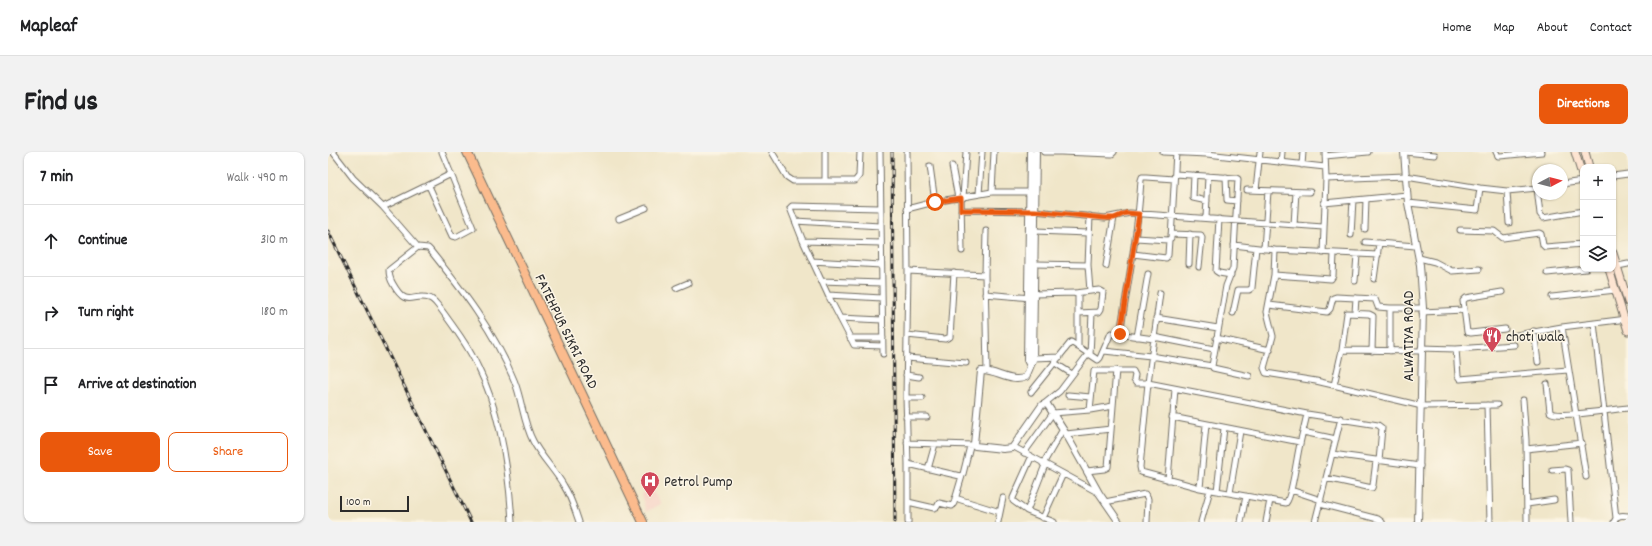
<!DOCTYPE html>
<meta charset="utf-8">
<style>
body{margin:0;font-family:Dekko,sans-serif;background:#f2f2f2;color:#202124}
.controls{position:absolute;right:12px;top:12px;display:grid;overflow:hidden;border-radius:8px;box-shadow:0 1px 3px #0004}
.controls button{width:36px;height:36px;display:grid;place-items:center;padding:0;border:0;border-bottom:1px solid #e0e0e0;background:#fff;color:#202124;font:20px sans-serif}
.compass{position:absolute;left:1204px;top:12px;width:36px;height:36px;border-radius:50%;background:#fff;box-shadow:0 1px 3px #0004;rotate:83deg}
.scale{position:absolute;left:12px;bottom:10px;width:69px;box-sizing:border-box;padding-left:4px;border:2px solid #2b2b2b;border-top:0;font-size:11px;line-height:14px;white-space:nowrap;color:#2b2b2b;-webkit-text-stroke:3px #fcf5e5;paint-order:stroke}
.stop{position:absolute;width:12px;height:12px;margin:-9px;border:3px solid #ea580c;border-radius:50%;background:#fff}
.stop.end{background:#ea580c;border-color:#fff;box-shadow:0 1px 4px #0008}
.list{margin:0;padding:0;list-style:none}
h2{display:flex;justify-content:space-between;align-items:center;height:52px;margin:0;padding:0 16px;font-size:17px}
h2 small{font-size:13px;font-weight:400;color:#757577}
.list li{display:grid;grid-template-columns:26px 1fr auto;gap:12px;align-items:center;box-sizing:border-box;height:72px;padding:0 16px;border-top:1px solid #e0e0e0}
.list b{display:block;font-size:15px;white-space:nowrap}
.list em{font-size:13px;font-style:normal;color:#757577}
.actions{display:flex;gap:8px;padding:12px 16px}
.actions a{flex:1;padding:9px 0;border:1px solid #ea580c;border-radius:8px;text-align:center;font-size:14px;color:#ea580c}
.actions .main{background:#ea580c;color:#fff}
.icon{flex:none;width:22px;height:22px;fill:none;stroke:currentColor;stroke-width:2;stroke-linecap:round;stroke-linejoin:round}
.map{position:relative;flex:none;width:1300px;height:370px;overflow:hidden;border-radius:8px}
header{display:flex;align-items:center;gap:24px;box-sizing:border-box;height:56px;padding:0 20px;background:#fff;border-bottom:1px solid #e0e0e0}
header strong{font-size:19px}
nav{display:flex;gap:22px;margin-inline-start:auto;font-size:14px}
.intro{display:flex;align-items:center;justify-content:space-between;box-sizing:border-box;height:96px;padding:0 24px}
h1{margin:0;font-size:28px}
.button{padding:10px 18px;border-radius:8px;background:#ea580c;color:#fff;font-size:14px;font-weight:700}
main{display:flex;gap:24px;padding:0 24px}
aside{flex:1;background:#fff;border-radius:8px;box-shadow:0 1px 3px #0004}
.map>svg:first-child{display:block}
</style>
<header>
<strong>Mapleaf</strong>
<nav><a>Home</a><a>Map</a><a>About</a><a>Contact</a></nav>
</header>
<div class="intro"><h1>Find us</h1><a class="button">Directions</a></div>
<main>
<aside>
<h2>7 min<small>Walk · 490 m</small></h2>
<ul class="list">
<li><svg class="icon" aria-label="ahead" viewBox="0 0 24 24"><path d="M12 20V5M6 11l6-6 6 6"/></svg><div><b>Continue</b></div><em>310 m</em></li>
<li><svg class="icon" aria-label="right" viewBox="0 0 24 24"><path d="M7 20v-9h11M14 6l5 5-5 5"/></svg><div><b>Turn right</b></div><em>180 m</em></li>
<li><svg class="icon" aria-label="arrive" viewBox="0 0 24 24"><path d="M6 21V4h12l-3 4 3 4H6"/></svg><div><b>Arrive at destination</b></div></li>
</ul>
<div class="actions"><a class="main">Save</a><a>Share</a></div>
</aside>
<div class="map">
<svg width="1300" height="370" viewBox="0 0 1300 370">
<rect width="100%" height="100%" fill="#fcf5e5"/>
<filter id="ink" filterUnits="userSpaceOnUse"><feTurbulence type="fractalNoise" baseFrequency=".025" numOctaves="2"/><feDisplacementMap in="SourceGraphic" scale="8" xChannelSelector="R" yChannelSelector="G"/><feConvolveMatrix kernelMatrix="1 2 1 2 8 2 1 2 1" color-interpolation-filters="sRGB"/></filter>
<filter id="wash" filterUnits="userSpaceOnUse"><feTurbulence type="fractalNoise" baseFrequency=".012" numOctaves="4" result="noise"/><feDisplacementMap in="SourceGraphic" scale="16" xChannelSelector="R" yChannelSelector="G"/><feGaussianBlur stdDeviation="0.9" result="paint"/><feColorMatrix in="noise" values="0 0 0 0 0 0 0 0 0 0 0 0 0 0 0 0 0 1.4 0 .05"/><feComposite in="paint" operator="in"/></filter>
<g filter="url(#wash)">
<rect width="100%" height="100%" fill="#f0e6c9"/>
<!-- built -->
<path fill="#f6d2c5" d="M 323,337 L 333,351 L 318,360 L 313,342 Z"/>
</g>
<g filter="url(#ink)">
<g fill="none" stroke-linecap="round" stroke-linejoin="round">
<defs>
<path id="minor" d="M 5,0 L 25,26 L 55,55 L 90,95
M 444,0 L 459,25 L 465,29 L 527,29 L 531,24 L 532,0
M 497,0 L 497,28
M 552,0 L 555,202
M 579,0 L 580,119 L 578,246 L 580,312 L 580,370
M 716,0 L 733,0
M 733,0 L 784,2 L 786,0
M 835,0 L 879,2 L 997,15
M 1077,0 L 1107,3
M 1168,0 L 1170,4 L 1172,4 L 1214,0
M 997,4 L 1040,0
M 953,11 L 954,0
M 974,13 L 975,0
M 602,14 L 607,50
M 624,14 L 630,46
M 847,22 L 908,26 L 910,27 L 905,116 L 898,134 L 884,214 L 885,216 L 921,224
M 866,23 L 865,46 L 879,49
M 1285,24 L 1300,22
M 898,25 L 899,48 L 909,49
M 998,27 L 1078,24 L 1152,36 L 1179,39 L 1210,36
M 1234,32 L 1255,29
M 99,34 L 123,22
M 1209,36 L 1212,62 L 1215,66 L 1255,59
M 919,38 L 982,40
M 928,38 L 932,0
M 1179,39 L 1181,71
M 664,40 L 666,0
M 651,42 L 654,0
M 633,46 L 634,99
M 635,46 L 638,0
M 996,51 L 1079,43
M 1080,51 L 1149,58 L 1152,36
M 55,55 L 96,35 L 101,34 L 124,84 L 128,85 L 145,76 L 114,0
M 552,56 L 464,54 L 462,56 L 475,89 L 500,143 L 526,193 L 555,194
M 579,57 L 606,50 L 664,40 L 704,40
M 633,58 L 707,59 L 777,66 L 802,61 L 995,75
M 762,64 L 760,113 L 762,139
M 878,66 L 880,24
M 291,67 L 318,56
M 891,67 L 888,119 L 891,121 L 903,123
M 467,69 L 552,74
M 966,73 L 968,40
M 1037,77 L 1038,47
M 1132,78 L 1166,79 L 1175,86 L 1211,81 L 1213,82 L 1215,93 L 1217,95 L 1255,92
M 658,79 L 657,123 L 659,219
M 707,79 L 760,81
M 843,82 L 873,83 L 874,86 L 871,115
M 1023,83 L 1025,48
M 808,86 L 840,88 L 843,86 L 848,0
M 475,89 L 553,91
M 1037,90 L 1088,94
M 906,93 L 947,98 L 1050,103
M 936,97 L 940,39
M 947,98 L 946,123 L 939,160 L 945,184 L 936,216 L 938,221 L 988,229 L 1094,254 L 1169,253
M 995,101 L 998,27 L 997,0
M 805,102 L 838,106 L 840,103 L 841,88
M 1091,106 L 1107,110 L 1124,119 L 1151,117
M 484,109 L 553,113
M 707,112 L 760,113
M 861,112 L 862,82
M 778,114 L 786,65
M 1285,115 L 1300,112
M 580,119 L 657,123
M 1219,121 L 1258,117
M 946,123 L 1003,127 L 1005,124 L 1006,102
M 1046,127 L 1051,91
M 493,129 L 554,131
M 1027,129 L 1029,103
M 348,136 L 360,131
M 1174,140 L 1138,146 L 1135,149 L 1139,180 L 1143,181 L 1177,177
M 747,141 L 771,138 L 775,140 L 773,157 L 771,160 L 751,161
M 832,141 L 820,231 L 812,315 L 813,320 L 872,336 L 958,351 C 964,345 969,303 972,292 C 974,282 977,272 979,262
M 657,142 L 703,146
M 706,142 L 746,141 L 750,143 L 750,195
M 500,143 L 554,146
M 1224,145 L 1288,138
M 941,153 L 999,160 L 1002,157 L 1005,146 L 1008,145 L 1047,147 L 1050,155 L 1062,156
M 1094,160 L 1136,158
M 905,161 L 910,138 L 921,138 L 924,136 L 928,96
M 1027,161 L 1028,146
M 512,166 L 554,168
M 828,166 L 890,176
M 1266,171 L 1288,366
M 1234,175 L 1258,325
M 1206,179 L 1210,210
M 792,182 C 800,130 810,80 813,28 L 814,25 L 818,25 L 846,27
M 579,183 L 617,187 L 622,185 L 626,121
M 1189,183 L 1234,175 L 1299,167
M 809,185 L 820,122
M 826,185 L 886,197
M 522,186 L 555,186
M 888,186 L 942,198
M 1093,196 L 1128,197 L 1186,193
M 1128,197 L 1130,224 L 1132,227 L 1240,218
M 1014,198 L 1093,199
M 776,199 L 823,204 L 884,214
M 1062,199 L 1062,156 L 1095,156
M 762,203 L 764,161
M 579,206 L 638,211
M 705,206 L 732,205
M 727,211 L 744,222
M 578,223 L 591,225
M 1219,232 L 1222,260 C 1229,267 1287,257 1300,256
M 1006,233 L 1014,198 L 1019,161 L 1041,162 L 1045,164 L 1044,199
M 703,240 L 743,190 L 770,208 L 772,206 L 783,181 L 826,187
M 740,243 L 763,245
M 578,246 L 594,246
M 1195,248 L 1198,288 L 1199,370
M 716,252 L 732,239 L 760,202
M 1159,253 L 1162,370
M 762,258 L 766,219 L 805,219 L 807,223 L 806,228 L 808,231 L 820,231 L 979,262 L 1050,273 L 1054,276 L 1051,309
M 578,265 L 599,265
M 844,265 L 972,290
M 975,280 L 1008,287
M 738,282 L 783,277
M 579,291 L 645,293
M 686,295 L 771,341
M 1198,297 L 1254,291
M 696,301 L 725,261 L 762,258 L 785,254
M 1004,302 L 1092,314
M 703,306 L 685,346 L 685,349 L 699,359 L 726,370
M 580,312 L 632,324 L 635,322 L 642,294
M 715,312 L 735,277
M 600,317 L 607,292
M 1224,318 L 1237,317 L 1240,318 L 1243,370
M 759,319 L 776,317 L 780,315 L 788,218
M 998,326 L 1044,336 L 1045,333 L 1048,309
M 840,328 L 847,237
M 872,336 L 878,273
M 963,338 L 993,348
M 889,339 L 896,276
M 902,341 L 912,279
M 627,346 L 672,360
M 580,350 L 606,356 L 609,355 L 611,351 L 624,354 L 626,351 L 634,324
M 777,350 L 817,342 L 820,347 L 819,370
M 992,352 L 1050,367 L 1054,370
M 1199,352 L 1226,348
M 699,359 L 717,313
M 715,366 L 735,322
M 184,370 C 181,320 173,261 150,215 C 140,194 126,175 112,156 C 109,153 106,147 101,146 C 84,141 79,157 65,132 C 62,127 61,124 61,118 L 90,95 L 100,96 L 102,98 C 135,139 166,179 186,228 C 194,247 195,270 205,289 C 213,305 227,318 236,334 C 243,345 247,358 251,370
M 670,370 L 675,346
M 873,370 L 882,338
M 913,370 L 918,344
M 938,370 L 942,348
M 987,370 L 1013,266
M 1286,370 C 1289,363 1293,363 1300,364"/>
<path id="tertiary" d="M 708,0 L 705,208 L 698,225 C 683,232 668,218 653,219 L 646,292 L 647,294 L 675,297 L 684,296 L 714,253 L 719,252 L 738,282 L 771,341 L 791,370
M 1076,0 L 1080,51 L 1092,113 L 1095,156 L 1090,370
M 702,214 L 699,208 L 702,0"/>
<path id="secondary" d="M 1247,0 L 1255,26
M 1257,0 L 1261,15
M 1285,101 L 1300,150
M 1281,117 L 1300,179"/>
<path id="primary" d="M 139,0 L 315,370"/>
</defs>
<!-- minor casing -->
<use href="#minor" stroke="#706c62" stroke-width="7"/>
<!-- tertiary casing -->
<use href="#tertiary" stroke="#706c62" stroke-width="8"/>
<!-- secondary casing -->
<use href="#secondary" stroke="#706c62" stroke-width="9"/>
<!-- primary casing -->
<use href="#primary" stroke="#706c62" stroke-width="10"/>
<!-- minor -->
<use href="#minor" stroke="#fff" stroke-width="5"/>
<!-- tertiary -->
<use href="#tertiary" stroke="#fff" stroke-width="6"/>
<!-- secondary -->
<use href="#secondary" stroke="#fde4d1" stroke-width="7"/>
<!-- primary -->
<use href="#primary" stroke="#fbbb8d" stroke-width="8"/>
<defs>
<path id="rail" d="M 564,0 L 567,370
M 0,79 L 143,370"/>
</defs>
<!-- rail casing -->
<use href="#rail" stroke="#2b2b2b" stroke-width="3"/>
<!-- rail -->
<use href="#rail" stroke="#fcf5e5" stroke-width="1.5" stroke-dasharray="4.5" stroke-linecap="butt"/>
</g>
</g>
<g fill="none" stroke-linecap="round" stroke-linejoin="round" filter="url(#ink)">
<!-- route -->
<path stroke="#ea580c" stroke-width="5" d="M 607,50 L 633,46 L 633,58 L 707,59 L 777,66 L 786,66 L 798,61 L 811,62 L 792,182"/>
</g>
<!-- icons -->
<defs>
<symbol id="restaurant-pin" viewBox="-11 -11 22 30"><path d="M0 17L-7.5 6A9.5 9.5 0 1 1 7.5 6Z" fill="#d1495b" stroke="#fcf5e5"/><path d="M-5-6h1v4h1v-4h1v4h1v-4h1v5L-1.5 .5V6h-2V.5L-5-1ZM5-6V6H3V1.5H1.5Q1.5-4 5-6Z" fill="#fff"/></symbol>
<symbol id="hospital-pin" viewBox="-11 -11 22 30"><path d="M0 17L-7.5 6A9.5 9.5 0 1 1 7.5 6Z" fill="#d1495b" stroke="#fcf5e5"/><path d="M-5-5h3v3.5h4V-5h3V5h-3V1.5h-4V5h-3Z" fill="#fff"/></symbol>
</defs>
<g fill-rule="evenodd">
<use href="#restaurant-pin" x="1153" y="173" width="22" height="30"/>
<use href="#hospital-pin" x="311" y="318" width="22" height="30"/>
</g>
<g text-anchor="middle" stroke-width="3" stroke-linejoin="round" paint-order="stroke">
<!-- street labels -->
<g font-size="15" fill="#2b2b2b" stroke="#fcf5e5">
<text transform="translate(239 179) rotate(64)" y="5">FATEHPUR SIKRI ROAD</text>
<text transform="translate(1080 184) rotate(-90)" y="5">ALWATIYA ROAD</text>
</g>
<!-- poi labels -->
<g font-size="15" fill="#2b2b2b" stroke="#fcf5e5" text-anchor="start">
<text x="1178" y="189">choti wala</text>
<text x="336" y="334">Petrol Pump</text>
</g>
</g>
</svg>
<div class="controls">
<button>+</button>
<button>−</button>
<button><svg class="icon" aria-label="layers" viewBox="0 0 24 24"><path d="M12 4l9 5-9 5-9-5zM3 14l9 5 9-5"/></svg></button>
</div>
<svg class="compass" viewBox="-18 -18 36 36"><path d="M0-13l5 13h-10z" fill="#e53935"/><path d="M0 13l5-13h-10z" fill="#757577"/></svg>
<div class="scale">100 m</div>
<div class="stop" style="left:607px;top:50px"></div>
<div class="stop end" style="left:792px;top:182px"></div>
</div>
</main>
